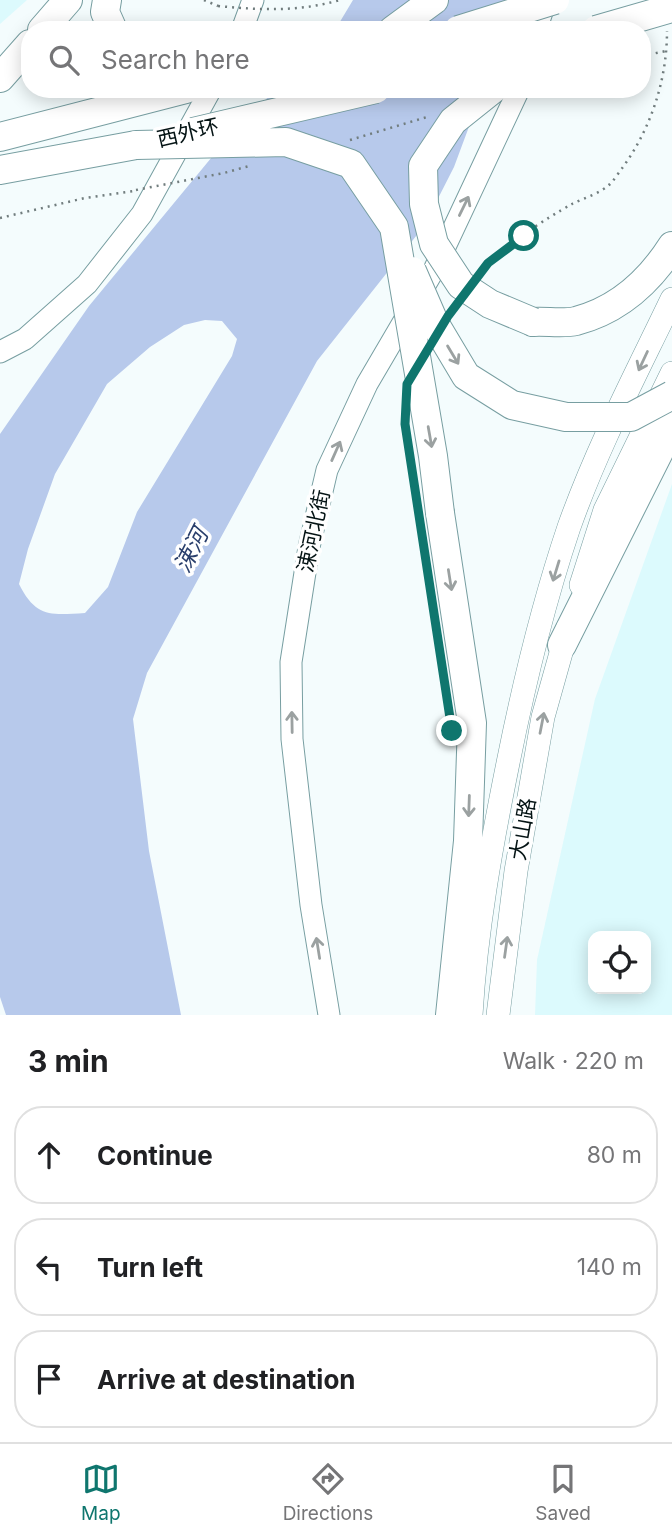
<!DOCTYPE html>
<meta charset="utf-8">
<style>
body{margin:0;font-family:Inter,"Noto Sans SC",sans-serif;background:#f6f6f6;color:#202124}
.controls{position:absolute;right:21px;bottom:21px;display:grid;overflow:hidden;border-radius:14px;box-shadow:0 4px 18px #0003}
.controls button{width:63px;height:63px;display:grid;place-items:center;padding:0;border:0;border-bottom:2px solid #e0e0e0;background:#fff;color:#202124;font:35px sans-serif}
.stop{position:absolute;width:21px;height:21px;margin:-16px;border:5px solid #0f766e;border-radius:50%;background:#fff}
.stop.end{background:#0f766e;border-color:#fff;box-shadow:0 2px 7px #0008}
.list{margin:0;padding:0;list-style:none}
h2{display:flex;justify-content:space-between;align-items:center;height:91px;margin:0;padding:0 28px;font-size:30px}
h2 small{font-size:23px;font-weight:400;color:#757577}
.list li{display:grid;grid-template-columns:46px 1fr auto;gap:21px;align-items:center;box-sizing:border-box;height:98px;margin:0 14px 14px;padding:0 14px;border:2px solid #e0e0e0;border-radius:28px}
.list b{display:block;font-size:26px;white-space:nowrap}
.list em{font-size:23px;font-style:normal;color:#757577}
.icon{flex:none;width:38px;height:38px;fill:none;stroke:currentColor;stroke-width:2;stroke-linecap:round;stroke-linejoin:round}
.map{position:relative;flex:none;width:672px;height:1015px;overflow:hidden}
.search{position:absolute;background:#fff;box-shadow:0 4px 18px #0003;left:21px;right:21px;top:21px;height:77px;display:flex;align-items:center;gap:18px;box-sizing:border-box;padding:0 24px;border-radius:28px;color:#757577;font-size:26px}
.sheet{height:427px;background:#fff}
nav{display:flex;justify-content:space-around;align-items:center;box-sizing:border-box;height:98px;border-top:2px solid #e0e0e0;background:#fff;font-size:19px;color:#757577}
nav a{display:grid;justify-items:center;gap:4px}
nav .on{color:#0f766e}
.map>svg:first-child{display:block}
</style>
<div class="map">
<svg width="672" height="1015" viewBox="0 0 672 1015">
<rect width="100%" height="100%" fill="#f4fcfd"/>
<!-- built -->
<path fill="#dcfafd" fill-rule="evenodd" d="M 0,0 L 27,0 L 0,24 Z
M 672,484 L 672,1015 L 535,1015 L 537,960 L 595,699 ZM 593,936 L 646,936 L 646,989 L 593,989 Z"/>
<!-- water -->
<path fill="#b7c9eb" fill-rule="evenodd" d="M 353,0 L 513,0 L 504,30 L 335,30 Z
M 276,89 L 483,89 L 454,167 L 424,226 L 317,361 L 147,673 L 133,719 L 149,851 L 181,1015 L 6,1015 L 0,997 L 0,434 L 89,306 L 221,146 ZM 205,320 L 222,321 L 237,339 L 232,356 L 137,512 L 108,587 L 85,613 C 51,615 36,618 19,584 L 28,549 L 55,474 L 107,384 L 150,347 L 184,325 Z"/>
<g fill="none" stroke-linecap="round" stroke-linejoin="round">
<defs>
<path id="secondary" d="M 242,30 L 253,0
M 536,30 L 546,0
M 0,352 L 25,339 L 87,284 L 142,214 L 211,89
M 329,1015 L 311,905 L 292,739 L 291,662 L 309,547 L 327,470 L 367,384 L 435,268 L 519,89"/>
<path id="primary" d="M 581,585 L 605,510 L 672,373
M 471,1015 C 476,930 491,847 508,763 C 524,683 543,604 569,527 C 597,448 636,374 672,299
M 498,1015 L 516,871 L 543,717 L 568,628"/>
<path id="highway" d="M 107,0 L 105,12 L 113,30
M 42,30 L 68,0
M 393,30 L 434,0
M 0,78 L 30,44
M 0,137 L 186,89
M 0,170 L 136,145
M 533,322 C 546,321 563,324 576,321 C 618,310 649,282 672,246
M 440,513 L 472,723 L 468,841 L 450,1015
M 562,645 L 672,426"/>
</defs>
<!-- secondary casing -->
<use href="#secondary" stroke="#779ea1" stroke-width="23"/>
<!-- primary casing -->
<use href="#primary" stroke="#779ea1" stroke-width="24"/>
<!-- highway casing -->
<use href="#highway" stroke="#779ea1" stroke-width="30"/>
<!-- path -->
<path stroke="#717d7e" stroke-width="2.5" stroke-dasharray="2 5" stroke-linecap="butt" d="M 204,0 L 218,6
M 642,56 L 666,51
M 0,218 L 85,198 L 134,191
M 482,271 C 499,248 547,218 572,204 C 584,198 601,193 610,184 C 615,179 619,172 623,167 C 651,128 667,80 667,31"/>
<!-- secondary -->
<use href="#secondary" stroke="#fff" stroke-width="21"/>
<!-- primary -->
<use href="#primary" stroke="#fff" stroke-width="23"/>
<!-- highway -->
<use href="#highway" stroke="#fff" stroke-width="28"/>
<defs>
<path id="highway-bridge" d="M 458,30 L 555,0
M 596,30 L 672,8
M 493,89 L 453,121 L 423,166 L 424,204 L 434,244 L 461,285 L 490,304 L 533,322
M 193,132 L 376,89
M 136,145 L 286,142 L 351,164 L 394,227 L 433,456 L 440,513
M 412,271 L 435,324 L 466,376 L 512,405 L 566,417 L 631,417 L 672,395"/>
</defs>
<!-- highway-bridge casing -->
<use href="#highway-bridge" stroke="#779ea1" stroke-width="30" stroke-linecap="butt"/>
<!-- path-bridge -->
<path stroke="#717d7e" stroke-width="2.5" stroke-dasharray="2 5" stroke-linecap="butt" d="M 218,6 C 260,10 299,12 340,0
M 350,140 L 427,117
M 136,190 L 224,173 L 249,166"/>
<!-- highway-bridge -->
<use href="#highway-bridge" stroke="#fff" stroke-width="28"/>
</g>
<!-- one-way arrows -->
<defs><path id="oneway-shaft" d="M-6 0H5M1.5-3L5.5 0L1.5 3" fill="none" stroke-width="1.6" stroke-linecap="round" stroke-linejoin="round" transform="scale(1.75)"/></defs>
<g stroke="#9ba1a1">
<use href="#oneway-shaft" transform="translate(464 206) rotate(-64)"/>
<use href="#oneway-shaft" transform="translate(453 355) rotate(59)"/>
<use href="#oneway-shaft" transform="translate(643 361) rotate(115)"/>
<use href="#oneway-shaft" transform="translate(430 437) rotate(80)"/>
<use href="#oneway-shaft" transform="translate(336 451) rotate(-66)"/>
<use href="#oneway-shaft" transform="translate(556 571) rotate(107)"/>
<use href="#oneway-shaft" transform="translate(450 580) rotate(81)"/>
<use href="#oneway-shaft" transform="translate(292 722) rotate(-91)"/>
<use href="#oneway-shaft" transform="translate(542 723) rotate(-79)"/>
<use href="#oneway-shaft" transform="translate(469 806) rotate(92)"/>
<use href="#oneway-shaft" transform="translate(506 947) rotate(-82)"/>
<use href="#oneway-shaft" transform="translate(318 948) rotate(-99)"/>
</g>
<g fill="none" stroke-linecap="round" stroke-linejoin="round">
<!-- route -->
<path stroke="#0f766e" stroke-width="9" d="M 452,731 L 405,424 L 407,384 L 448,316 L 488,263 L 524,236"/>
</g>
<g text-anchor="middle" stroke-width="7" stroke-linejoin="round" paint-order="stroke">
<!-- street labels -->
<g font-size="21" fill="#041314" stroke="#fff">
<text transform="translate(188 133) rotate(-13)" y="7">西外环</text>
<text transform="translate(314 531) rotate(-78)" y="7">涑河北街</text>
<text transform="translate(523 829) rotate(-80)" y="7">大山路</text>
</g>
<!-- water labels -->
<g font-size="23" font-style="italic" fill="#2a3f6c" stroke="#fff">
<text transform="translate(191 550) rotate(-63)" y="8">涑河</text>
</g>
</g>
</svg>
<div class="controls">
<button><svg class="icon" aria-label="locate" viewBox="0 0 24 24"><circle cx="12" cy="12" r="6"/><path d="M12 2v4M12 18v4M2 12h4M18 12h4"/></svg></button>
</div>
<div class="stop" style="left:524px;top:236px"></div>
<div class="stop end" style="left:452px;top:731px"></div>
<div class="search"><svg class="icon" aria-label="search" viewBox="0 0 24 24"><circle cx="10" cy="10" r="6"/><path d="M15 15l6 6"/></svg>Search here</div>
</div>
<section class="sheet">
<h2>3 min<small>Walk · 220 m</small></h2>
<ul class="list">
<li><svg class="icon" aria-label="ahead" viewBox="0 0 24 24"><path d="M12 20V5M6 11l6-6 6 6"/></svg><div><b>Continue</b></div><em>80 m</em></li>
<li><svg class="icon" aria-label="left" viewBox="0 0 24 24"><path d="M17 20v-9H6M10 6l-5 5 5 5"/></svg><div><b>Turn left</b></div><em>140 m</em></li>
<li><svg class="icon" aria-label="arrive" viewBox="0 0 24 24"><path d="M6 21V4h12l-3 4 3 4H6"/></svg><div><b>Arrive at destination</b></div></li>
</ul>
</section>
<nav>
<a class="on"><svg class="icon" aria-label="map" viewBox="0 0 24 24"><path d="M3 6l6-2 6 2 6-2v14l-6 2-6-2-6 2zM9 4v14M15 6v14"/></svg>Map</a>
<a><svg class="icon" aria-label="directions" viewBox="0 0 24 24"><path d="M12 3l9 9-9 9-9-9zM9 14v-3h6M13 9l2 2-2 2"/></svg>Directions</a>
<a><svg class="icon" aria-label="saved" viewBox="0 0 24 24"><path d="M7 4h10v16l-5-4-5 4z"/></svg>Saved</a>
</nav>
